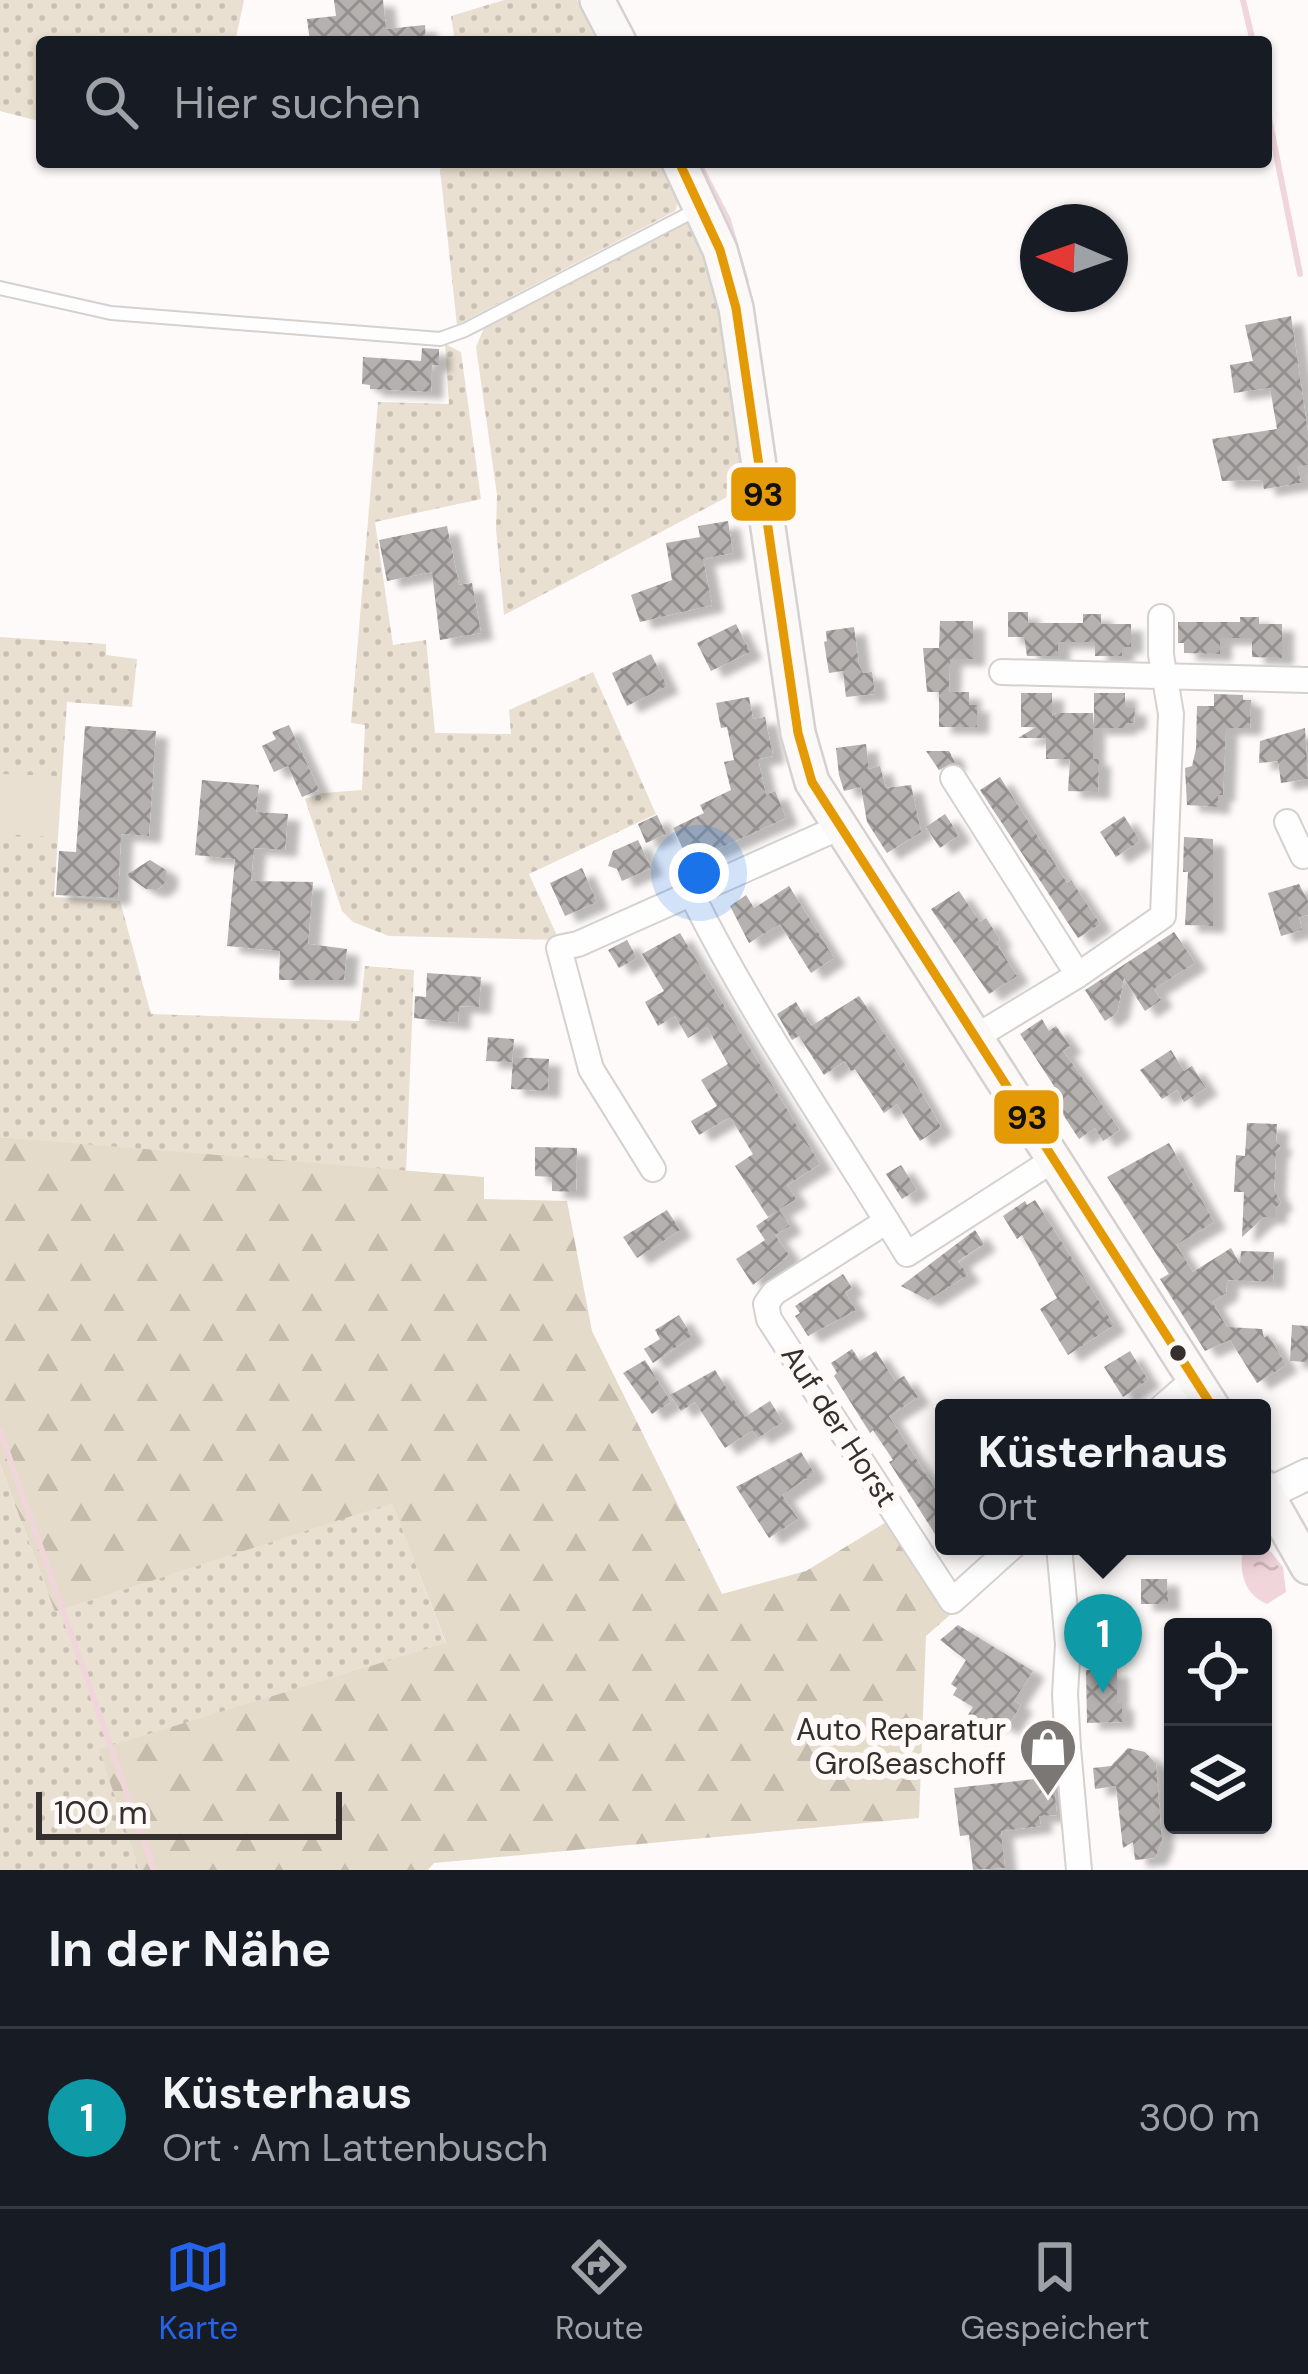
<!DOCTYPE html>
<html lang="de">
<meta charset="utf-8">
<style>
body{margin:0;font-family:"DM Sans",sans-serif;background:#20242c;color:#f1f3f6}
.controls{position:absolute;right:36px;bottom:36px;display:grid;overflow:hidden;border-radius:12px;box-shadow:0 3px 9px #0004}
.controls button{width:108px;height:108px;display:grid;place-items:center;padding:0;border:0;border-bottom:3px solid #363941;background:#171b24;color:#f1f3f6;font:60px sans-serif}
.compass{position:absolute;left:1020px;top:204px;width:108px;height:108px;border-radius:50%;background:#171b24;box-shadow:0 3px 9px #0004;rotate:272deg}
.scale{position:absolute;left:36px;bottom:30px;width:306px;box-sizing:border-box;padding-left:12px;border:6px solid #35302d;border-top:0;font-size:33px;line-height:42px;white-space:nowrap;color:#35302d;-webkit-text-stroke:9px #fff9f7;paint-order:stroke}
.you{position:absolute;left:699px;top:873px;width:42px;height:42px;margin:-30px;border:9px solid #fff;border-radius:50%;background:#1a73e8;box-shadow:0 0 0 18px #1a73e833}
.badge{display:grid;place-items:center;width:78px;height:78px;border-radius:50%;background:#2563eb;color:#fff;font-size:39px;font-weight:700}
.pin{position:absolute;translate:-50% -99px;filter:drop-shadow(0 3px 6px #0008)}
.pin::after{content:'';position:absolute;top:63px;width:42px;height:36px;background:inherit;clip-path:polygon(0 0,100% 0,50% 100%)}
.popup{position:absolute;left:935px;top:1399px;width:336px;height:156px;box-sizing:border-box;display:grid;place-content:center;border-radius:12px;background:#171b24;filter:drop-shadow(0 3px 9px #0005);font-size:39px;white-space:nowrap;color:#9ea1a6}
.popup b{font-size:45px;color:#f1f3f6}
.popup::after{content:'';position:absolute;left:50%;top:100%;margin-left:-24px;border:24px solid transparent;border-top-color:#171b24}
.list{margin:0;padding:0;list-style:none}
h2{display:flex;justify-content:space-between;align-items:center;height:156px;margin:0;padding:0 48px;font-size:51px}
h2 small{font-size:39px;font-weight:400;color:#9ea1a6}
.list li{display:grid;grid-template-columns:78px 1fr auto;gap:36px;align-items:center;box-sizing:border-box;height:180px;padding:0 48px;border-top:3px solid #363941}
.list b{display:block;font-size:45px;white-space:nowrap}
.list p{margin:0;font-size:39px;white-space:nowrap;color:#9ea1a6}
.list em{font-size:39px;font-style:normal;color:#9ea1a6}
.icon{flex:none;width:66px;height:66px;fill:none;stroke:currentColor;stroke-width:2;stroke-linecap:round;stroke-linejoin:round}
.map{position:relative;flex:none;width:1308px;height:1870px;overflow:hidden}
.search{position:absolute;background:#171b24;box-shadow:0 3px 9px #0004;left:36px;right:36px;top:36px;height:132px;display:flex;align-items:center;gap:30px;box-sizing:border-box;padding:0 42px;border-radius:12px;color:#9ea1a6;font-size:45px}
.sheet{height:336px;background:#171b24}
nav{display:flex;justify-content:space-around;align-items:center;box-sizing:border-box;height:168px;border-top:3px solid #363941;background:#171b24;font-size:33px;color:#9ea1a6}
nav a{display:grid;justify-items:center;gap:6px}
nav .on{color:#2563eb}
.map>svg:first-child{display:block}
</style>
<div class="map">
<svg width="1308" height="1870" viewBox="0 0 1308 1870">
<defs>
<pattern id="green-dots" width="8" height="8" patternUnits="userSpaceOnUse" patternTransform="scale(3)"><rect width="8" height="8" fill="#e9e0d1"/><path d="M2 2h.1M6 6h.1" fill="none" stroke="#c8c0b4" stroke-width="1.8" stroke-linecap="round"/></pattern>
<pattern id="forest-firs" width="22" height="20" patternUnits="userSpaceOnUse" patternTransform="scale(3)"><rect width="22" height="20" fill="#e5dbca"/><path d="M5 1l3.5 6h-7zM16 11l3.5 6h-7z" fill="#c5bcae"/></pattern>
<pattern id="water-ripples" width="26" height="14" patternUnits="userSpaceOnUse" patternTransform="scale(3)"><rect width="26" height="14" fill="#f0d5da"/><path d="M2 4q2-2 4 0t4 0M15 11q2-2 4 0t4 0" fill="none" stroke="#ceb7bb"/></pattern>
<pattern id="building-cross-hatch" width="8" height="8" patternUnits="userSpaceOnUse" patternTransform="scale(3)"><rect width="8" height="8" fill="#b4b1af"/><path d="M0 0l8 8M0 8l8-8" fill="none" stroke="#93908f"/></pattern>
<filter id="shadow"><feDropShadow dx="12" dy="7" stdDeviation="3" flood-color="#0004"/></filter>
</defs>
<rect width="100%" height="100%" fill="#fdfaf9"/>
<!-- green -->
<path fill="url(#green-dots)" d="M 0,0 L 244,0 L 235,42 L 42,42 L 42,122 L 0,111 Z
M 504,0 L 577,0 L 598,42 L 455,42 L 451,16 Z
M 452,162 L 659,162 L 679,201 L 675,211 L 457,325 L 440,169 Z
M 692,219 L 722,317 L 744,488 L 504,615 L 496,529 L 497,495 L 476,347 L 484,328 Z
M 445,344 L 461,352 L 481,499 L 375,522 L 393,645 L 426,640 L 435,733 L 511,734 L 509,710 L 593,672 L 656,814 L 529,874 L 559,940 L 389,936 L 353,922 L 342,911 L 305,799 L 323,793 L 362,790 L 365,725 L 351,723 L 378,402 L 449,404 Z
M 0,637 L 106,644 L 106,655 L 137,659 L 132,707 L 67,702 L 54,897 L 120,901 L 151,1014 L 359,1021 L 365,966 L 414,970 L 406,1173 L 0,1137 Z
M 0,1464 L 55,1612 L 392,1502 L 446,1644 L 100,1749 L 139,1870 L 0,1870 Z"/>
<!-- forest -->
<path fill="url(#forest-firs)" d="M 0,1137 L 484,1177 L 484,1199 L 567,1201 L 592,1331 L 722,1594 L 806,1571 L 888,1521 L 951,1614 L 926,1636 L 919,1818 L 434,1863 L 428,1870 L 139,1870 L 99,1749 L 446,1643 L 392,1503 L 55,1612 L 0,1464 Z"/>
<!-- pitch -->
<path fill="#e9e0d1" d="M 0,774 L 60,776 L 57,837 L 0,834 Z"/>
<!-- water -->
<path fill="url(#water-ripples)" d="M 1253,1546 L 1267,1547 L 1283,1567 L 1286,1592 L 1267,1604 C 1246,1595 1240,1577 1242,1554 Z"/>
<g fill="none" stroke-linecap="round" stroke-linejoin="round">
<!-- stream -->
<path stroke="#f0d5da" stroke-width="6" d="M 1243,0 L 1253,42
M 1266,103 L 1300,274
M 698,162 L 728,220 L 746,282
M 0,1431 L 154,1870"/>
</g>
<!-- building -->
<path fill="url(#building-cross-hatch)" filter="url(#shadow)" d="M 334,0 L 383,0 L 386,29 L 425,25 L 426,42 L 371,42 L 371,38 L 310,42 L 307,19 L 336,16 Z
M 1291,316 L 1308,432 L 1308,465 L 1298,467 L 1301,483 L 1264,489 L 1262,480 L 1222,481 L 1212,439 L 1277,429 L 1270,388 L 1234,393 L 1230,365 L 1253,361 L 1245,325 Z
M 422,348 L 439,349 L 439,365 L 432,365 L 431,392 L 370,389 L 370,385 L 362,384 L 363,357 L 421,361 Z
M 728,521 L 733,553 L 703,559 L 712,605 L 640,622 L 631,595 L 672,580 L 666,543 L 700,537 L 698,526 Z
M 447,526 L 459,585 L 472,583 L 481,633 L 440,640 L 432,572 L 387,581 L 379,540 Z
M 1008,612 L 1028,612 L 1028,623 L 1083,623 L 1083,614 L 1101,614 L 1101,624 L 1131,624 L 1131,647 L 1122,647 L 1122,656 L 1095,656 L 1095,642 L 1058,642 L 1058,656 L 1027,656 L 1024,637 L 1008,637 Z
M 1240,617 L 1259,617 L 1259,624 L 1282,624 L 1282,658 L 1252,657 L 1252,638 L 1220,638 L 1220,654 L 1184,653 L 1184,643 L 1178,643 L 1178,622 L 1240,622 Z
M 940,621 L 973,621 L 973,659 L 950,659 L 949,692 L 927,692 L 923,648 L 939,648 Z
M 736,624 L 750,652 L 711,671 L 697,643 Z
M 854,627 L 859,665 L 863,673 L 872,672 L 875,694 L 846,697 L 843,671 L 829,673 L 824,642 L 827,641 L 826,631 Z
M 651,654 L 667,686 L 627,706 L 612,673 Z
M 939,692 L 969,692 L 969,705 L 977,705 L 977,727 L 939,727 Z
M 1021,693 L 1052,693 L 1052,716 L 1057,713 L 1093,713 L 1093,759 L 1099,759 L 1098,792 L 1068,791 L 1070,759 L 1046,759 L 1046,738 L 1018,738 L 1036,727 L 1021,727 Z
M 1094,693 L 1125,693 L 1125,708 L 1135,708 L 1134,723 L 1125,724 L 1125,728 L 1094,728 Z
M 1214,694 L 1243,695 L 1243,700 L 1251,700 L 1250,728 L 1226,728 L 1223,795 L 1218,795 L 1218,807 L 1187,805 L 1185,768 L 1192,766 L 1196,749 L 1197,706 L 1214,706 Z
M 749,697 L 753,719 L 765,717 L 773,756 L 758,759 L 766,795 L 775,791 L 786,818 L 689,862 L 673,828 L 704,813 L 700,805 L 731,790 L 724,762 L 734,760 L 727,727 L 721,728 L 716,703 Z
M 289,725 L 319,790 L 302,797 L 288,766 L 274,772 L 262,746 L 276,739 L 272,732 Z
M 85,726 L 156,731 L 149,836 L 121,834 L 118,898 L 56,895 L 59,851 L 76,852 Z
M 1305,728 L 1308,779 L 1281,783 L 1278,761 L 1259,763 L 1260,741 Z
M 866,744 L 869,769 L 880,766 L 886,788 L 911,785 L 921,832 L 887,853 L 867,822 L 861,787 L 844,791 L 839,775 L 836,748 Z
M 926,751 L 949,751 L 955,762 L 939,770 Z
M 1000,777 L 1067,883 L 1071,880 L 1100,924 L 1078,938 L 980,790 Z
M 202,780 L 259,785 L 256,812 L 288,814 L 285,850 L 254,848 L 251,881 L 313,882 L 308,944 L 347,949 L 344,980 L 279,980 L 280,951 L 227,946 L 235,859 L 195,855 Z
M 945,814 L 959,835 L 940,848 L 926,827 Z
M 657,815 L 666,834 L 646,843 L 638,824 Z
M 1124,816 L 1140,841 L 1116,857 L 1100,832 Z
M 1184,837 L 1213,839 L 1213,926 L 1185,925 L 1188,872 L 1183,872 Z
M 638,840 L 651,868 L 622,881 L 617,869 L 608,866 L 613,851 Z
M 150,860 L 166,870 L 166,882 L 157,890 L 146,889 L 126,875 Z
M 582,868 L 597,902 L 565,916 L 550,883 Z
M 1299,884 L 1308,901 L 1308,915 L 1299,917 L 1302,930 L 1281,936 L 1268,893 Z
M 789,886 L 834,958 L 811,973 L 780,924 L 749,943 L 730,906 L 746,895 L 754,908 Z
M 959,891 L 980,922 L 986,918 L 1000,940 L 996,943 L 1017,976 L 989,994 L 931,909 Z
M 1174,932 L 1195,963 L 1154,989 L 1161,1000 L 1145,1011 L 1124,978 L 1117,1013 L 1105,1021 L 1085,990 Z
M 680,933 L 820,1164 L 787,1185 L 796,1199 L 768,1217 L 735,1166 L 753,1154 L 730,1117 L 699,1135 L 691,1121 L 717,1106 L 701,1080 L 728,1064 L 707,1027 L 688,1038 L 675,1016 L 658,1026 L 645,1002 L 664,991 L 642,954 Z
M 627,940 L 637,958 L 619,968 L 608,950 Z
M 427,973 L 481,977 L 479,1007 L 459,1006 L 458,1023 L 414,1018 L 415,996 L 426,997 Z
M 859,996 L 903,1061 L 941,1127 L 920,1141 L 897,1104 L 884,1113 L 855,1069 L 851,1071 L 845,1061 L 824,1075 L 799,1036 L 792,1040 L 777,1014 L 796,1002 L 811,1026 Z
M 1042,1019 L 1049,1031 L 1056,1026 L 1070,1046 L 1063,1051 L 1120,1130 L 1103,1141 L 1095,1128 L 1079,1139 L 1047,1090 L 1054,1086 L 1020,1034 Z
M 488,1037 L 514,1039 L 512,1062 L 486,1061 Z
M 1171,1050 L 1184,1071 L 1192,1066 L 1206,1088 L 1184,1102 L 1177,1090 L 1162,1099 L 1140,1070 Z
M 513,1057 L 549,1059 L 548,1091 L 511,1089 Z
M 1247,1123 L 1277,1124 L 1276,1141 L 1281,1146 L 1276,1152 L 1274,1189 L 1281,1203 L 1275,1208 L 1275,1217 L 1264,1217 L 1242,1237 L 1244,1192 L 1234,1192 L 1236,1155 L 1245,1156 Z
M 1169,1143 L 1214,1222 L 1176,1245 L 1193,1272 L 1231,1248 L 1240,1264 L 1241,1251 L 1274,1252 L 1273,1282 L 1227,1280 L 1226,1293 L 1212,1302 L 1227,1327 L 1262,1329 L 1264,1338 L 1268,1335 L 1286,1365 L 1257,1383 L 1230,1340 L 1205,1351 L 1160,1279 L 1169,1274 L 1107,1177 Z
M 535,1147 L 577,1148 L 576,1192 L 552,1191 L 552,1177 L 535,1176 Z
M 901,1165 L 917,1190 L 902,1199 L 886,1174 Z
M 1035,1200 L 1114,1325 L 1068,1355 L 1040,1309 L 1057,1298 L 1022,1235 L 1017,1239 L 1003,1216 L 1025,1201 L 1027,1205 Z
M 667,1210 L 680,1230 L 637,1258 L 623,1237 Z
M 779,1210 L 790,1226 L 775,1235 L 789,1255 L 753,1285 L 736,1259 L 765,1240 L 756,1226 Z
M 975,1230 L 984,1244 L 958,1261 L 968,1275 L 928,1300 L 901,1286 Z
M 843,1274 L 852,1288 L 845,1292 L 856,1310 L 808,1336 L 795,1316 L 800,1313 L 795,1306 Z
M 679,1315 L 692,1336 L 653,1363 L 644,1349 L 660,1339 L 655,1330 Z
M 1292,1325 L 1308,1326 L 1308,1362 L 1290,1361 Z
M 852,1349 L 860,1361 L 876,1351 L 895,1381 L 904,1376 L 918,1397 L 889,1416 L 944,1503 L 944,1548 L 889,1462 L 893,1460 L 873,1430 L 870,1433 L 834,1376 L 837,1373 L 831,1363 Z
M 1130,1351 L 1148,1380 L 1123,1397 L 1104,1367 Z
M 645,1360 L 671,1402 L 652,1414 L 623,1373 Z
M 715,1370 L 745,1417 L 770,1401 L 783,1422 L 758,1438 L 753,1430 L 725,1448 L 695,1402 L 681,1411 L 670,1395 Z
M 801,1452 L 814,1473 L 782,1495 L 798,1519 L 769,1538 L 736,1487 Z
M 1141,1579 L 1167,1579 L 1168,1604 L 1141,1604 Z
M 958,1625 L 1033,1671 L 1014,1701 L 1021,1705 L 1007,1728 L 994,1720 L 982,1739 L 961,1726 L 973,1707 L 953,1695 L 957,1688 L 951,1684 L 966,1660 L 940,1640 Z
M 1086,1670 L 1117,1670 L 1117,1703 L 1122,1703 L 1122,1722 L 1087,1723 Z
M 1128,1748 L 1145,1752 L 1156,1764 L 1162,1841 L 1155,1858 L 1135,1860 L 1133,1842 L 1123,1848 L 1116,1786 L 1095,1789 L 1093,1768 L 1111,1766 Z
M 1053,1777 L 1057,1815 L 1039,1816 L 1041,1826 L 1001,1831 L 1005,1868 L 973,1870 L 969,1835 L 960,1836 L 954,1788 Z"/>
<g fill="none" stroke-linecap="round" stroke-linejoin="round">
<defs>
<path id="service" d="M 0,288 L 111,313 L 440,339 L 465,330 L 696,210"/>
<path id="minor" d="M 1002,672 L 1308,680
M 953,778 L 1078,975
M 1287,822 L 1303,856 L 1308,854
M 692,895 C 754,1020 835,1135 907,1254 L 1053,1160
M 974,1038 L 1078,975 L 1163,916 L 1171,714 L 1161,655 L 1161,617
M 653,1169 L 591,1069 L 559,948 L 578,944 L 838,828
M 887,1221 L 774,1293 L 766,1304 L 769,1319 L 952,1601 L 1013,1546
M 1161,1408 L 1193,1380
M 1059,1546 L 1068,1644 L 1065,1694 L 1068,1748 L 1079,1870"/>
<path id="tertiary" d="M 1267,1494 L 1308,1474"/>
<path id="secondary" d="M 597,0 L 619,42
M 679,162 L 720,250 L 736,308 L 798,733 L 812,782 L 1213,1408
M 1262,1486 L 1308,1567"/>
</defs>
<!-- service casing -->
<use href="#service" stroke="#d4d1cf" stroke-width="16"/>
<!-- minor casing -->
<use href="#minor" stroke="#d4d1cf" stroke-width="28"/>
<!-- tertiary casing -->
<use href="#tertiary" stroke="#d4d1cf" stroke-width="34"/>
<!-- secondary casing -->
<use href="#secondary" stroke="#d4d1cf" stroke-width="38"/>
<!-- service -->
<use href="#service" stroke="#fffefe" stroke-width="12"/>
<!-- minor -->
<use href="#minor" stroke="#fffefe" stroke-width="24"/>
<!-- tertiary -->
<use href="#tertiary" stroke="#fffefe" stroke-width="30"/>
<!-- secondary -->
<use href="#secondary" stroke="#fbf8f8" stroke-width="33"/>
<defs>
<path id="bus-1" d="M 679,162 L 720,250 L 736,308 L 798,733 L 812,782 L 1213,1408"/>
</defs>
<!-- bus-1 casing -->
<use href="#bus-1" stroke="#fff9f7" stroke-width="18"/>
<!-- bus-1 -->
<use href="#bus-1" stroke="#e49a04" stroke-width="9"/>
</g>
<!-- icons -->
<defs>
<symbol id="shop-pin" viewBox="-11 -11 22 30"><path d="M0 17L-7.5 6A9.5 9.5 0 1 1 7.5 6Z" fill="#7b7774" stroke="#fff9f7"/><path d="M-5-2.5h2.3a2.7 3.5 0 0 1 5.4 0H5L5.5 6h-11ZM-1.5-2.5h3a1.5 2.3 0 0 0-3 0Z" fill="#fff"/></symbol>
</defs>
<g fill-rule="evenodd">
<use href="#shop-pin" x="1015" y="1714" width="66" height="90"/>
</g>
<!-- markers -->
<circle fill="#35302d" stroke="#fff9f7" stroke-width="4.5" cx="1178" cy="1353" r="10"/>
<g text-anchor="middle" stroke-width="12" stroke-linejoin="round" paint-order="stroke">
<!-- street labels -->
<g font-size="30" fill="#35302d" stroke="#fff9f7">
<text transform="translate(839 1426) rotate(57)" y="10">Auf der Horst</text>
</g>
<!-- poi labels -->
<g font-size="30" fill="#35302d" stroke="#fff9f7" text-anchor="end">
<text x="1006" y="1740">Auto Reparatur<tspan x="1006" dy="34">Großeaschoff</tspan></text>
</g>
</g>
<g stroke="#fff9f7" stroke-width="4.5">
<rect x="729" y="465" width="69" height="58" rx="12" fill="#e49a04"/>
<rect x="992" y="1088" width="69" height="58" rx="12" fill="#e49a04"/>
</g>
<g font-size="33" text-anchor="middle" font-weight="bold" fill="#111">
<text x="763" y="506">93</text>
<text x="1027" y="1129">93</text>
</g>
</svg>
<div class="controls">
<button><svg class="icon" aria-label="locate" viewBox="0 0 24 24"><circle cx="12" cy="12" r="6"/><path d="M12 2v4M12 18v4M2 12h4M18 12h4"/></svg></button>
<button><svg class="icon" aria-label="layers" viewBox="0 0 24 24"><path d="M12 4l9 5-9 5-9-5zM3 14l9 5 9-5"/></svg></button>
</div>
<svg class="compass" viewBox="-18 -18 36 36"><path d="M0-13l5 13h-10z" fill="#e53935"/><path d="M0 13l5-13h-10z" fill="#9ea1a6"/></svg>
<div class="scale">100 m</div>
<div class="you"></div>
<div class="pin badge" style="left:1103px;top:1693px;background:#0f9aa8">1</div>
<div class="popup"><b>Küsterhaus</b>Ort</div>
<div class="search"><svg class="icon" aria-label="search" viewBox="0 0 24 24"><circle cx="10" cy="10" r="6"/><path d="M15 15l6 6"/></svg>Hier suchen</div>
</div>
<section class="sheet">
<h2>In der Nähe<small></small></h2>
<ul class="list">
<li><span class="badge" style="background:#0f9aa8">1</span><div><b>Küsterhaus</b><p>Ort · Am Lattenbusch</p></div><em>300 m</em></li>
</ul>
</section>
<nav>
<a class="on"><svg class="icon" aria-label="map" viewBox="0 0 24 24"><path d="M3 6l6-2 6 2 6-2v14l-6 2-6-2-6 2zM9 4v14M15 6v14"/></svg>Karte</a>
<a><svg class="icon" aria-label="directions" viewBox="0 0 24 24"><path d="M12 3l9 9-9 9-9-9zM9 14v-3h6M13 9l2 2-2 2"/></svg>Route</a>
<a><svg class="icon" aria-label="saved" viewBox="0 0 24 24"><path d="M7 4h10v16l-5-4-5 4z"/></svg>Gespeichert</a>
</nav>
